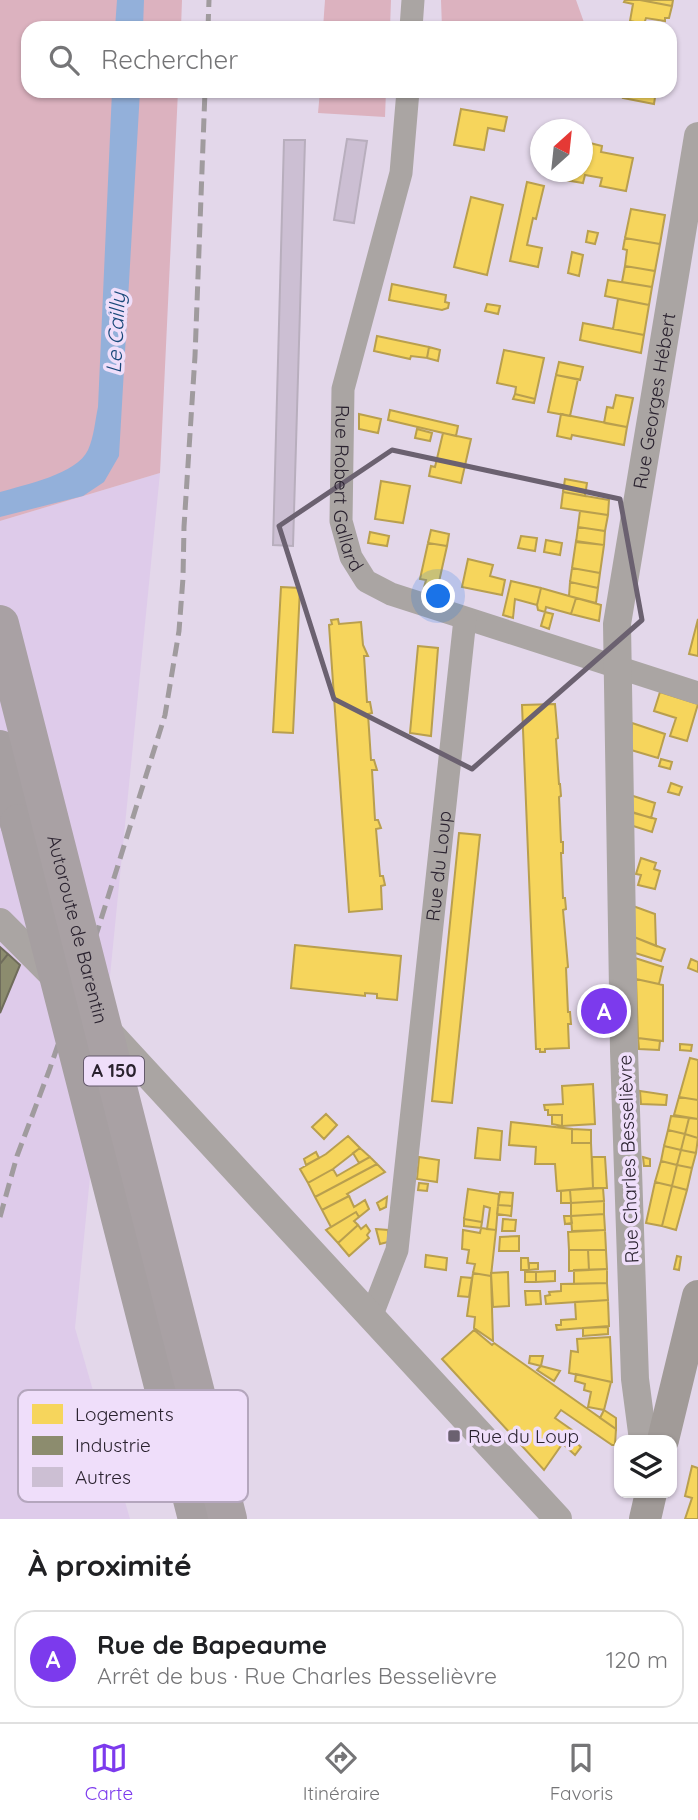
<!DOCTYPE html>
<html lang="fr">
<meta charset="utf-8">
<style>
body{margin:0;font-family:Quicksand,sans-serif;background:#f6f6f6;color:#202124}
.controls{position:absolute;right:21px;bottom:21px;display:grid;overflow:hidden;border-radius:14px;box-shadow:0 2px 5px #0004}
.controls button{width:63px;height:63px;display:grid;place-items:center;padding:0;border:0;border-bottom:2px solid #e0e0e0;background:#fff;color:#202124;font:35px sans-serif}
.compass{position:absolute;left:530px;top:119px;width:63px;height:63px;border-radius:50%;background:#fff;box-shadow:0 2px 5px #0004;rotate:27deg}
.you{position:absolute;left:439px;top:597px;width:24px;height:24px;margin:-18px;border:5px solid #fff;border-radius:50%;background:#1a73e8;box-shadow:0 0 0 10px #1a73e833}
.badge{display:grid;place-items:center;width:46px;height:46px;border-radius:50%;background:#7c3aed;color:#fff;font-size:23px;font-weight:700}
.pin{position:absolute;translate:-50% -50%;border:4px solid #fff;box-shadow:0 2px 7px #0006}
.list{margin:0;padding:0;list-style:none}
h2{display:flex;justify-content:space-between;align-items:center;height:91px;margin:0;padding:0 28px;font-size:30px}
h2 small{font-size:23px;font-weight:400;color:#757577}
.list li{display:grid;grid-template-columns:46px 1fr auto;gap:21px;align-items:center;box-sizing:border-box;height:98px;margin:0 14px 14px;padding:0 14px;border:2px solid #e0e0e0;border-radius:21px}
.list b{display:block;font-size:26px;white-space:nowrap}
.list p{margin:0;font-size:23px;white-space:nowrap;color:#757577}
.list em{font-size:23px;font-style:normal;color:#757577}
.icon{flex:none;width:38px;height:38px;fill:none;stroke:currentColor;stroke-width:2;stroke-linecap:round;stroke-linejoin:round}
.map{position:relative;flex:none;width:698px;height:1519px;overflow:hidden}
.search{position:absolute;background:#fff;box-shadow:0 2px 5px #0004;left:21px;right:21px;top:21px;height:77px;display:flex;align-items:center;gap:18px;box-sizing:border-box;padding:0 24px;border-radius:21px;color:#757577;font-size:26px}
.sheet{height:203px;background:#fff}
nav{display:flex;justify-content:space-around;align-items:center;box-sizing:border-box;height:98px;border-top:2px solid #e0e0e0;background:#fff;font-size:19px;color:#757577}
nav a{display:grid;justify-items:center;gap:4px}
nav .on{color:#7c3aed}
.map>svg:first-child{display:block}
</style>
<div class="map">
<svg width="698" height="1519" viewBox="0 0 698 1519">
<rect width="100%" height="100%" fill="#e3d7ea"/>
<!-- built -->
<path fill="#decbea" d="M 160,473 L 75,1328 L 130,1519 L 0,1519 L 0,521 Z"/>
<!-- green -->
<path fill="#dcb2bf" d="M 0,0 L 182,0 L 181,28 L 28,28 L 28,91 L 178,91 L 160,473 L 0,521 Z
M 325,0 L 391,0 L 390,28 L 323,28 Z
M 441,0 L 576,0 L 586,28 L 442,28 Z
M 320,91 L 386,91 L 385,117 L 318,113 Z"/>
<!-- water -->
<path fill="#93b0da" d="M 117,0 L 144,0 L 143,28 L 115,28 Z
M 112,91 L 140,91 L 119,456 L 104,482 L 83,496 L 0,517 L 0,492 C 24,485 77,474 88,450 C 94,437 95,421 98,407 Z"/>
<!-- homes -->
<path fill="#f6d55c" stroke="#b99f4e" stroke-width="2" d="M 625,0 L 640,0 L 672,6 L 669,18 L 665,18 L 665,21 L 646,18 L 644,24 L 630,21 L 633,4 L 624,2 Z
M 640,0 L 673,0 L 672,6 Z
M 625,91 L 656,91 L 654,104 L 623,98 Z
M 461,109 L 507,117 L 504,131 L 488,128 L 484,150 L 454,145 Z
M 582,141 L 602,146 L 601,152 L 633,158 L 626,191 L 600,186 L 602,178 L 585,175 L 583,183 L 553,178 L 555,172 L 582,172 Z
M 527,182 L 544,186 L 536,219 L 533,218 L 527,245 L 542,248 L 538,267 L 510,261 Z
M 471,197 L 503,205 L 487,275 L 454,267 Z
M 631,209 L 665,215 L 660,244 L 625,238 Z
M 588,231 L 598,233 L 595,244 L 586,242 Z
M 625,238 L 660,244 L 655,271 L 625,266 L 627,250 L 623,249 Z
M 572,252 L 583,255 L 579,276 L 568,273 Z
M 625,266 L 655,271 L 652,287 L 622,282 Z
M 608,280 L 652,287 L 649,305 L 605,296 Z
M 392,284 L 446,295 L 445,302 L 449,303 L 448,308 L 442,310 L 389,300 Z
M 618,299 L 649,305 L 644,335 L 613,329 Z
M 487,304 L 500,306 L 498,314 L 485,311 Z
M 583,323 L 644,335 L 641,353 L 580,340 Z
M 377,336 L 429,347 L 427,358 L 411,356 L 410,359 L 374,351 Z
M 429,347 L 440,350 L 438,361 L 427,358 Z
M 504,350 L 544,358 L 535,399 L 515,394 L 516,387 L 497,383 Z
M 559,362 L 583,367 L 580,380 L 556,375 Z
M 556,375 L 578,379 L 570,416 L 548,412 Z
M 515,394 L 535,399 L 534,403 L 513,399 Z
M 616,395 L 633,398 L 627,427 L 604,423 L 607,407 L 613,408 Z
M 390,410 L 458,426 L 456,436 L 388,420 Z
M 359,414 L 381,419 L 378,433 L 359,429 Z
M 561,414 L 627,427 L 624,445 L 572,435 L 571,439 L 557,436 Z
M 417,429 L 432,433 L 430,441 L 415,438 Z
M 443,433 L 471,439 L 461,483 L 429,476 L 431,466 L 435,467 Z
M 565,479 L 587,483 L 585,496 L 563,492 Z
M 381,481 L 410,486 L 403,523 L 375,519 Z
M 563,492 L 609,500 L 608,515 L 561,508 Z
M 580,511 L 608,515 L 605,531 L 578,527 Z
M 578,527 L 605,531 L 604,545 L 576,542 Z
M 431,530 L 449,534 L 447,546 L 428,543 Z
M 370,532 L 389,536 L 387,546 L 368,543 Z
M 521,536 L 537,538 L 535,551 L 518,548 Z
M 546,540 L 562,543 L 560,555 L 544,552 Z
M 576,541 L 604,545 L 600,573 L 572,568 Z
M 428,543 L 447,546 L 436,595 L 423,591 L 426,580 L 420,579 Z
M 468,559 L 493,565 L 490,576 L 505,580 L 502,595 L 462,587 Z
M 572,568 L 600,573 L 598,588 L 570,582 Z
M 511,581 L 541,588 L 537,605 L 515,599 L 513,618 L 503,615 Z
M 570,582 L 598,588 L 596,603 L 569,596 Z
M 281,587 L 300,588 L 293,733 L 273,732 Z
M 541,588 L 576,598 L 571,614 L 546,607 L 545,612 L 538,610 L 537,605 Z
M 576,598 L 601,605 L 599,621 L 571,614 Z
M 545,612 L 553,614 L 549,629 L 541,626 Z
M 338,619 L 339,624 L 361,622 L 363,645 L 368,656 L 364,656 L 367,702 L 370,702 L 372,713 L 368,714 L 371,760 L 374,760 L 377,770 L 372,770 L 375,820 L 378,820 L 381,828 L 376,829 L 380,876 L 383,876 L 385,885 L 381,886 L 382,909 L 349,912 L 329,625 L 332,624 L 331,620 Z
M 698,619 L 698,656 L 689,654 Z
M 418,646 L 438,648 L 431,736 L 410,733 Z
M 660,692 L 698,704 L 687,741 L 670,736 L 676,718 L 654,711 Z
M 555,704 L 558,738 L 556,739 L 559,784 L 560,784 L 561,796 L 559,797 L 561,842 L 563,842 L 563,853 L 561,853 L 563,898 L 565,898 L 566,909 L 563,910 L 568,967 L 566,968 L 568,1012 L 570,1012 L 571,1024 L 568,1024 L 569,1048 L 545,1049 L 545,1052 L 540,1052 L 540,1049 L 536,1049 L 522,705 Z
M 632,723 L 665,734 L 658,758 L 631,750 Z
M 661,759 L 672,762 L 670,769 L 659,766 Z
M 671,783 L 682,787 L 679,795 L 668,792 Z
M 630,795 L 655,803 L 651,818 L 629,811 Z
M 630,812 L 656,819 L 652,832 L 630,825 Z
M 459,833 L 480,835 L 452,1103 L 432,1101 Z
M 641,858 L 656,863 L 654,869 L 660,871 L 655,889 L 638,885 L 641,875 L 636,874 Z
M 633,906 L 655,914 L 656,946 L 634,937 Z
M 634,937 L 665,949 L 661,961 L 635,953 Z
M 295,945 L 401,956 L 397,1000 L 377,998 L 377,994 L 365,993 L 365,996 L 291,988 Z
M 635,958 L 663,967 L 659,984 L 636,979 Z
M 691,959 L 698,962 L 698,972 L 688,968 Z
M 636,979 L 663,985 L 663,1041 L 638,1038 Z
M 638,1038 L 660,1041 L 659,1050 L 639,1049 Z
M 680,1044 L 692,1045 L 691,1051 L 680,1050 Z
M 690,1058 L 698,1060 L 698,1100 L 679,1097 Z
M 593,1084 L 595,1124 L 562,1126 L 562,1115 L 548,1115 L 548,1110 L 545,1110 L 544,1105 L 563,1104 L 562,1086 Z
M 640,1091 L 667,1095 L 666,1105 L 641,1104 Z
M 679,1097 L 698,1100 L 698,1119 L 674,1115 Z
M 326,1114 L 337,1125 L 324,1139 L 312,1127 Z
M 552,1115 L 562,1115 L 562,1126 L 552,1124 Z
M 671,1116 L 689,1118 L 685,1134 L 668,1130 Z
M 689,1118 L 698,1119 L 698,1138 L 685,1134 Z
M 511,1122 L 572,1129 L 572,1143 L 591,1143 L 593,1188 L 557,1191 L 555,1164 L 535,1164 L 536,1147 L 509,1145 Z
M 478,1128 L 502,1131 L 500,1160 L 475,1158 Z
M 572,1129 L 591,1130 L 591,1143 L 572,1143 Z
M 668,1130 L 685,1134 L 681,1150 L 664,1146 Z
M 685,1134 L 698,1138 L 696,1153 L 681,1150 Z
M 348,1136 L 360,1148 L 333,1169 L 308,1183 L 300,1169 L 326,1154 Z
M 664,1146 L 681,1150 L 677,1165 L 661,1161 Z
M 360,1148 L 370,1157 L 359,1163 L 353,1153 Z
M 681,1150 L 696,1153 L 692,1168 L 677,1165 Z
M 316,1152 L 319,1158 L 306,1165 L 304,1159 Z
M 370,1157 L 377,1164 L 315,1197 L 308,1183 L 333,1169 L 337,1176 Z
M 419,1157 L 439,1160 L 437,1182 L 417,1179 Z
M 592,1157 L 605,1157 L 607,1188 L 593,1188 Z
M 643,1157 L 650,1159 L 650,1166 L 644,1166 Z
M 661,1161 L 677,1165 L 672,1186 L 655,1182 Z
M 377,1164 L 385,1172 L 347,1194 L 349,1196 L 322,1210 L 315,1197 Z
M 677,1165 L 692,1168 L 687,1190 L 672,1186 Z
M 655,1182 L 672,1186 L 662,1226 L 646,1223 Z
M 419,1183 L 428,1184 L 427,1191 L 418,1190 Z
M 672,1186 L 687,1190 L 676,1230 L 662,1226 Z
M 603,1188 L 604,1201 L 571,1203 L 570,1190 Z
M 468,1189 L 499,1194 L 496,1230 L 487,1229 L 490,1208 L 484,1206 L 482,1222 L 464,1219 Z
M 570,1190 L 571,1203 L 561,1203 L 561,1191 Z
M 500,1192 L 513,1193 L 512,1206 L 498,1205 Z
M 349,1196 L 354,1207 L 365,1200 L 369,1209 L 359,1217 L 356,1212 L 331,1227 L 322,1210 Z
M 387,1197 L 386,1207 L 380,1210 L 377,1203 Z
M 604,1201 L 604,1214 L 571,1216 L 571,1203 Z
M 498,1205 L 512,1206 L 511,1216 L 497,1214 Z
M 356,1212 L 359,1217 L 354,1221 L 358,1225 L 338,1243 L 326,1230 Z
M 604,1214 L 605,1230 L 572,1231 L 571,1216 Z
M 564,1216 L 571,1216 L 572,1223 L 565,1224 Z
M 464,1219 L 482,1222 L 481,1228 L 464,1226 Z
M 503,1219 L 516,1220 L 515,1231 L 502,1231 Z
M 358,1225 L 361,1229 L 366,1225 L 370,1231 L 367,1235 L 369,1238 L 349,1256 L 338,1243 Z
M 481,1228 L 496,1230 L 491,1276 L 473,1273 L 475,1264 L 467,1263 L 469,1250 L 462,1249 L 463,1230 L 480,1233 Z
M 376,1229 L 388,1230 L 388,1242 L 380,1244 Z
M 605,1230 L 606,1250 L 569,1250 L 568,1232 Z
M 519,1236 L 519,1251 L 499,1251 L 500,1237 Z
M 569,1250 L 588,1250 L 589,1270 L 569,1271 Z
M 588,1250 L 606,1250 L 607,1269 L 589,1270 Z
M 426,1255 L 447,1258 L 446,1270 L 425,1267 Z
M 677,1256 L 681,1257 L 679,1270 L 674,1269 Z
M 521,1258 L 528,1258 L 529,1270 L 521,1270 Z
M 529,1263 L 538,1263 L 538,1269 L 529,1270 Z
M 607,1269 L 607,1283 L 574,1284 L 574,1270 Z
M 555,1271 L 555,1281 L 536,1282 L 536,1272 Z
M 508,1272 L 509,1306 L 493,1307 L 491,1273 Z
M 525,1272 L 536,1272 L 536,1282 L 525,1282 Z
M 473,1273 L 491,1276 L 493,1341 L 474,1328 L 475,1317 L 467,1316 Z
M 461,1277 L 472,1278 L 469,1297 L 458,1296 Z
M 607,1283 L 608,1300 L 546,1304 L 545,1296 L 550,1295 L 549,1292 L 561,1291 L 561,1284 Z
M 525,1291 L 540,1291 L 541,1304 L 526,1305 Z
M 608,1300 L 609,1326 L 557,1330 L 556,1325 L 561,1325 L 561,1320 L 576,1319 L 575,1302 Z
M 608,1327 L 608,1334 L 583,1336 L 583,1328 Z
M 474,1330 L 492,1345 L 494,1343 L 616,1429 L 615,1445 L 612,1445 L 561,1410 L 555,1418 L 572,1430 L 544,1470 L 442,1359 Z
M 610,1337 L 612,1382 L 569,1373 L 571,1351 L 578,1352 L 577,1339 Z
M 530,1356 L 543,1356 L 541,1366 L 529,1363 Z
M 541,1366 L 560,1371 L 554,1381 L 537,1370 Z
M 576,1374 L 611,1382 L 604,1410 L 588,1407 L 591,1392 L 584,1390 L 585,1384 L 575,1381 Z
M 604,1410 L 616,1418 L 616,1429 L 600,1418 Z
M 568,1435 L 581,1447 L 575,1455 L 563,1444 Z
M 692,1466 L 698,1468 L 698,1519 L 685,1519 L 692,1498 L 685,1496 Z"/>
<!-- industry -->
<path fill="#8c8c6e" stroke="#6f6c5b" stroke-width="2" d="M 0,947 L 8,954 L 0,964 Z
M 8,954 L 20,965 L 0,1013 L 0,964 Z"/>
<!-- building -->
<path fill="#ccbfd3" stroke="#b8aebd" stroke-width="2" d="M 347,139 L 367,141 L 354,223 L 334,220 Z
M 284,140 L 305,140 L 293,546 L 273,545 Z"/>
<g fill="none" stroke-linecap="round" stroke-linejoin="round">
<!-- minor -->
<g stroke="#aaa5a3" stroke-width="23">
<path d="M 411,28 L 413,0"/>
<path id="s1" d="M 408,91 L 401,173 L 343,389 L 341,521 L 351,557 L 366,581 L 391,594 L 698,693"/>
<path id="s2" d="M 371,1317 L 397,1250 L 465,619"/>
</g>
<!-- tertiary -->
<g stroke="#aaa5a3" stroke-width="28">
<path d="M 0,922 L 57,979"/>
<path d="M 103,1026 L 558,1519"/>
<path id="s3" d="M 643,1440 L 635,1379 L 624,1051 L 617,624 L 698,136"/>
</g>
<!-- secondary -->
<path stroke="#a19b98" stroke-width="32" d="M 663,1440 L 698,1296
M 645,1519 L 651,1493"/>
<!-- trunk -->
<path stroke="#a69fa1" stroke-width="38" d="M 0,749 L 19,823"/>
<!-- rail -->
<path stroke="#a09b9e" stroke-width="5" stroke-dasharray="14 7" stroke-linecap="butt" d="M 208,28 L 209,0
M 0,1217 L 17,1156 L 49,1071 L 98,929 L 165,715 L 179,631 L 183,578 L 184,527 L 195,356 L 205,91"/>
<!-- trunk-bridge -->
<path stroke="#a69fa1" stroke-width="38" d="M 19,823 L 197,1519"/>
<!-- motorway-bridge -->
<path stroke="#a9a1a4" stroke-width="38" id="s4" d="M 0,624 L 228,1519"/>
</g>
<!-- marked area -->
<path fill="none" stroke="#6b6170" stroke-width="5" stroke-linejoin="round" d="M 392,450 L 620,499 L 642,620 L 472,769 L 334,699 L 279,526 Z"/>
<!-- markers -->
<rect fill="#6b6170" stroke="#efdefa" stroke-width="2.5" x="447" y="1429" width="14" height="14" rx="3.5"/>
<g text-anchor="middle" stroke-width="7" stroke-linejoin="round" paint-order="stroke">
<!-- shield labels -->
<rect fill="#efdefa" stroke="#655a6c" stroke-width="2" x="84" y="1056.5" width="60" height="29" rx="5"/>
<g font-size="18" font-weight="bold" fill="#2a222f">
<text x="114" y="1077">A 150</text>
</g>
<!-- street labels -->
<g font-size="19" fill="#2a222f" stroke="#efdefa">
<text dy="7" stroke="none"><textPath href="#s3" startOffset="1043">Rue Georges Hébert</textPath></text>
<text dy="7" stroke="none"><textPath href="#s1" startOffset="406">Rue Robert Gallard</textPath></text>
<text dy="7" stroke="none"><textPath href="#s2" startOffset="458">Rue du Loup</textPath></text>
<text dy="7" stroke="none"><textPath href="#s4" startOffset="315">Autoroute de Barentin</textPath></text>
<text transform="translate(628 1159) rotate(-92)" y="7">Rue Charles Besselièvre</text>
</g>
<!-- poi labels -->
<g font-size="19" fill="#2a222f" stroke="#efdefa" text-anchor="start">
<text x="468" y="1443">Rue du Loup</text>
</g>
<!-- water labels -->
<g font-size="21" font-style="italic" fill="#184879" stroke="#efdefa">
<text transform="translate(116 333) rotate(-87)" y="7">Le Cailly</text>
</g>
</g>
<!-- legend -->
<rect x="18" y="1390" width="230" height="112" rx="10" fill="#efdefa" stroke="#b4a6bd" stroke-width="2"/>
<rect x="32" y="1404" width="31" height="20" fill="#f6d55c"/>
<rect x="32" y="1436" width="31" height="19" fill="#8c8c6e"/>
<rect x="32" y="1467" width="31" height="20" fill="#ccbfd3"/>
<g font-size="19" fill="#2a222f">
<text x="75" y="1421">Logements</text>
<text x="75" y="1452">Industrie</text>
<text x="75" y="1484">Autres</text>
</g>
</svg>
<div class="controls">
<button><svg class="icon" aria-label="layers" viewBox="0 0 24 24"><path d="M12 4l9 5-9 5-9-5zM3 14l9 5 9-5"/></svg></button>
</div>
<svg class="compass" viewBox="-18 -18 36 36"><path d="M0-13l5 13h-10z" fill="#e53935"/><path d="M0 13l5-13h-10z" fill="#757577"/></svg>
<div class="you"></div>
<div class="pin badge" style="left:604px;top:1011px">A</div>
<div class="search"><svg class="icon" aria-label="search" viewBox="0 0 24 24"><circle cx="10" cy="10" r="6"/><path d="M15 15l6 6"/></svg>Rechercher</div>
</div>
<section class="sheet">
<h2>À proximité<small></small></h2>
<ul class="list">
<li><span class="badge">A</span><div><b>Rue de Bapeaume</b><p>Arrêt de bus · Rue Charles Besselièvre</p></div><em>120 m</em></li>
</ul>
</section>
<nav>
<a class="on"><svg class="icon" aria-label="map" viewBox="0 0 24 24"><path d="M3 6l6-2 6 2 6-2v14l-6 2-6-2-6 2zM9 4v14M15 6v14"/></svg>Carte</a>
<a><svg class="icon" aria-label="directions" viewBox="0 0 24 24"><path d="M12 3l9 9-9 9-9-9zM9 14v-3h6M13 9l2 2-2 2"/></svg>Itinéraire</a>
<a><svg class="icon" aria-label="saved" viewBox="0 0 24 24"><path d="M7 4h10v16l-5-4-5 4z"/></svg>Favoris</a>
</nav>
